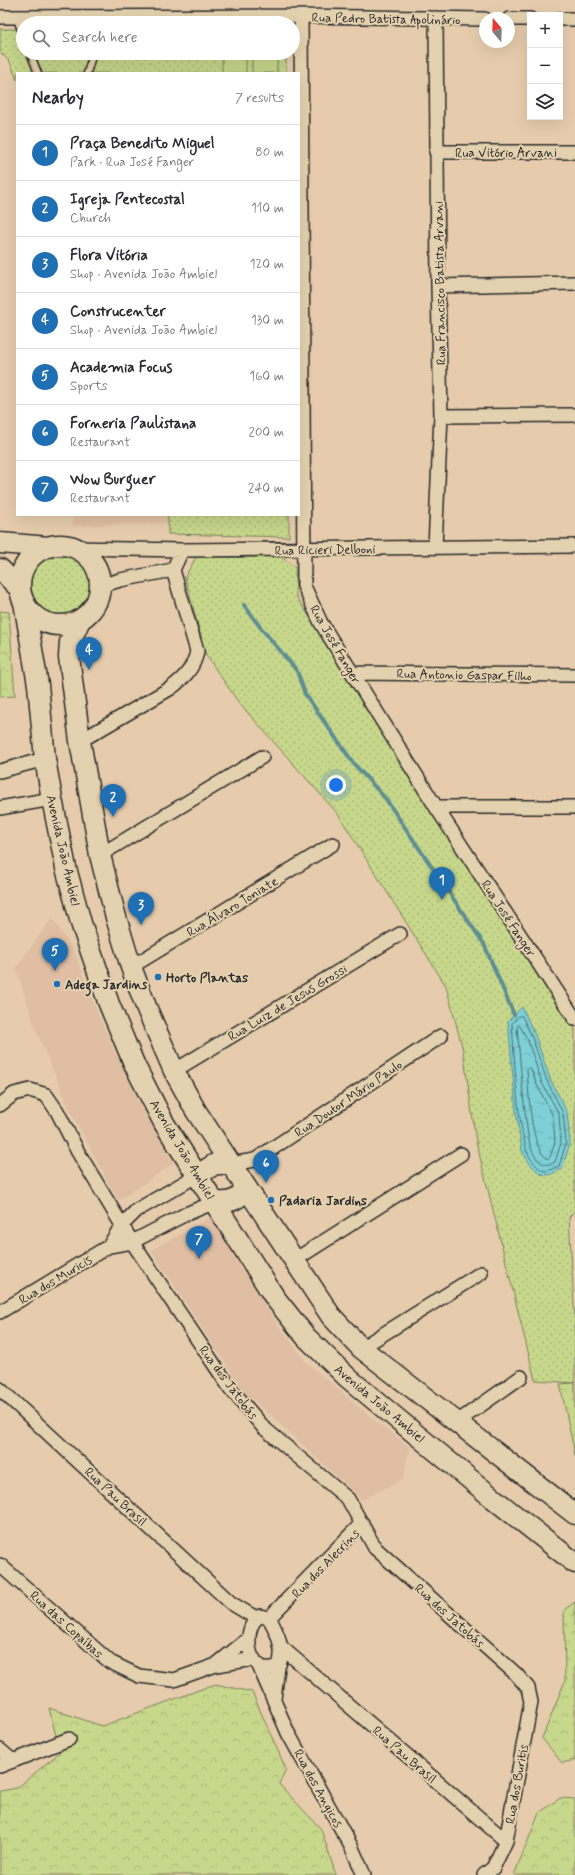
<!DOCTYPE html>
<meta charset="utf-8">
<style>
body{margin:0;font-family:Mynerve,sans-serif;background:#f2f2f3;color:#2b2b33}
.controls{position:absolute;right:12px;top:12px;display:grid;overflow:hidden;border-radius:0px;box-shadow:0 4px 16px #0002}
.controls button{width:36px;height:36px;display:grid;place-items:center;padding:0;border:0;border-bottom:1px solid #e1e1e2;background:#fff;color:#2b2b33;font:20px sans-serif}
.compass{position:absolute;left:479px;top:12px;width:36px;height:36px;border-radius:50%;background:#fff;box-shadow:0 4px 16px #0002;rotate:341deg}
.you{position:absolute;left:336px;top:785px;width:14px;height:14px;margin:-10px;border:3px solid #fff;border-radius:50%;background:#1a73e8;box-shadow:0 0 0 6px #1a73e833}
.badge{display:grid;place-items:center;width:26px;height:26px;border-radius:50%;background:#1f6fb2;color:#fff;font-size:13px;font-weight:700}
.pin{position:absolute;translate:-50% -33px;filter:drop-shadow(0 1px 2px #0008)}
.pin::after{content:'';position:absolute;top:21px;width:14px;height:12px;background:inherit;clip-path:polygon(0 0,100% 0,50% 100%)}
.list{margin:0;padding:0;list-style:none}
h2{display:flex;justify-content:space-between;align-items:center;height:52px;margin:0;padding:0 16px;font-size:17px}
h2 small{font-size:13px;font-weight:400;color:#7c7c81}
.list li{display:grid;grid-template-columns:26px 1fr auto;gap:12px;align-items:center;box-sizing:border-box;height:56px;padding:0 16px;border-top:1px solid #e1e1e2}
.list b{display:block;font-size:15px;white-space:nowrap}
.list p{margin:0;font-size:13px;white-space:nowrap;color:#7c7c81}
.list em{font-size:13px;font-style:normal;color:#7c7c81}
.icon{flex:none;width:22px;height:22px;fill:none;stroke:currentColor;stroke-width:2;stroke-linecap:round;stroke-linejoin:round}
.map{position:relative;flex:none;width:575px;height:1875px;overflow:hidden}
.search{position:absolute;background:#fff;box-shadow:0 4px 16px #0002;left:16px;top:16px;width:284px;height:44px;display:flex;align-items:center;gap:10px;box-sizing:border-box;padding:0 14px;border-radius:22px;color:#7c7c81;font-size:15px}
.panel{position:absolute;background:#fff;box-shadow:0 4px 16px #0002;left:16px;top:72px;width:284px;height:444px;border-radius:0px}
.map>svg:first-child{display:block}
</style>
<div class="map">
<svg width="575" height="1875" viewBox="0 0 575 1875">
<defs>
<pattern id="grass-dots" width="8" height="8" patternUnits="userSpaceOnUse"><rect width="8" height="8" fill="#c7d78b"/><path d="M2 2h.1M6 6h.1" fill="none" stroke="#abb978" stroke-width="1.8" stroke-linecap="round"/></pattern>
<pattern id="forest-crowns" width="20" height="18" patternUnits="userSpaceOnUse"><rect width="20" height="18" fill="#c7d78b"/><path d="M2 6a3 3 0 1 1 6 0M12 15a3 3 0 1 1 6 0" fill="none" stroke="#abb978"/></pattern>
<pattern id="water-ripples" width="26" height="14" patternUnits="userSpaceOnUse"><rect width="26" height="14" fill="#7ed0d7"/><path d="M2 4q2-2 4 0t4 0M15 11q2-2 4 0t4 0" fill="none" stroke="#6db3b9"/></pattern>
</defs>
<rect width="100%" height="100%" fill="#e6ccad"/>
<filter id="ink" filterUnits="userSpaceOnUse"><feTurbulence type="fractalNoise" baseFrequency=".025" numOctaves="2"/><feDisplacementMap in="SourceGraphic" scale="8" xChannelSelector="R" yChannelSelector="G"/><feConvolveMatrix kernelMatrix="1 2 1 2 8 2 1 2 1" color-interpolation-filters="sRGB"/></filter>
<g filter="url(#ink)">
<!-- built -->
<path fill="#dfbea3" d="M 73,515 L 170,515 L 170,522 L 73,526 Z
M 52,918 L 73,949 L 97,1012 L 139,1103 L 174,1163 L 118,1201 L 68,1106 L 36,1030 L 16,968 Z
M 210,1218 L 272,1316 L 306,1362 L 379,1424 L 410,1447 L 403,1479 L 362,1500 L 243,1390 L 151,1250 Z"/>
<!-- grass -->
<path fill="url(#grass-dots)" stroke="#79815b" d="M 0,29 L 23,29 L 23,53 L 286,53 L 286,73 L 17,73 L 17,80 L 10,62 L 0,52 Z
M 168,515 L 289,515 L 289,537 L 168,534 Z
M31 584a31 31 0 1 1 62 0a31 31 0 1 1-62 0Z
M 196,557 L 281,557 L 295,567 L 296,596 L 575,1029 L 575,1211 L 569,1217 L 575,1324 L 575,1383 L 535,1380 L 476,1141 L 463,1050 L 446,986 L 338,814 L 239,703 L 206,655 L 185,577 Z"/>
<!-- forest -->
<path fill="url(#forest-crowns)" stroke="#79815b" d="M 0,611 L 9,612 L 15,696 L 0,697 Z
M 575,1383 L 575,1455 L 560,1384 Z
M 575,1602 L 575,1760 L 562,1763 L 542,1738 L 565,1681 L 564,1610 Z
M 215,1684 L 252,1692 L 286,1769 L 279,1784 L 321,1829 L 336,1875 L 0,1875 L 0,1791 L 17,1788 L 60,1752 L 49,1708 L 102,1726 Z
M 560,1798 L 575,1799 L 575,1875 L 514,1875 L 539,1813 Z"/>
<!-- garden -->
<path fill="#c7d78b" stroke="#79815b" d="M 222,53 L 246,53 L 246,73 L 222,73 Z
M 252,53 L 277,53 L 277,73 L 252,73 Z"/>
<!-- water -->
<path fill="url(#water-ripples)" stroke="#5d8e92" d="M 522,1007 L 535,1035 L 550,1079 L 567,1112 L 570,1143 L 562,1169 L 549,1175 L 540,1174 L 530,1164 L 522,1151 L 516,1111 L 508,1021 Z"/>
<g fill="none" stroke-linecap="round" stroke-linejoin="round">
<!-- shore -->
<path stroke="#4c6d70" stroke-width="1" d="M 519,1016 L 522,1016 L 532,1037 L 547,1081 L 563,1113 L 566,1143 L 559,1166 C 554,1168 547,1173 542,1170 C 536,1167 527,1155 526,1148 C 516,1112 515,1062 512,1024 Z
M 519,1025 L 527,1038 L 542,1083 L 559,1114 L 561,1143 L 555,1162 C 543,1169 535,1159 531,1148 C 528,1139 527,1129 526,1120 C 522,1089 520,1058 517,1027 Z
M 529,1068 L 531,1069 L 537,1085 L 553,1116 L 555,1142 L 550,1157 L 548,1159 C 530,1150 529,1090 527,1070 Z"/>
<!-- stream -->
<path stroke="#5d8e92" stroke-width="4" d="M 244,605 L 261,628 L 297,671 L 305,694 L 354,764 L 385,798 L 484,944 L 514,1015"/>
<defs>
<path id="lane" d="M 16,17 L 23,35
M 30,53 L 38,73
M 87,73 L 93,53"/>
<path id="street" d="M 301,16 L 304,586 L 321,623 L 436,807 L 575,1019
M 0,17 L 301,16 L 485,19
M 509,19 L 530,19
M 560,19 L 575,19
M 436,152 L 575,152
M 438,286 L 575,283
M 441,416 L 575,415
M 435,547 L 441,416 L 438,286 L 436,18
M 74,548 L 182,550 L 575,546
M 100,586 L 120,580 L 173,570
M 352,673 L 575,675
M 80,741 L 171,688 C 184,678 194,668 197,651 L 173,570 L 182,550
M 0,771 L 45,759
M 436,807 L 575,807
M 0,808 L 52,799
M 100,855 L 262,757
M 131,967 L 333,844
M 174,1071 L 400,934
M 0,1105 L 14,1094 L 30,1090 L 46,1095 L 57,1111 L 78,1152 L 132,1242 L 230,1388 L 264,1428 L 348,1499 L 375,1548 L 516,1674 L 528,1688 L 531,1702 L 506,1841 L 493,1868 L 484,1875
M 230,1164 L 255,1160 L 441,1036
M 109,1246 L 122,1225 L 137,1210 L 196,1176
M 293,1261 L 461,1154
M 0,1312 L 109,1246 L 132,1242 L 186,1214 L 215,1202
M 361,1348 L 481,1273
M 0,1389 L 231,1603 L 256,1618
M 457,1422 L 521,1377
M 0,1565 L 110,1662 L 139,1676 L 174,1680 L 216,1665 L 254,1659
M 260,1616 L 269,1618 C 277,1631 286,1652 278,1667 C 272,1668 265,1670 260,1666 C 245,1656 245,1625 260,1616 Z
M 269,1618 L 362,1523
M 280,1646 L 506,1841
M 217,1664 L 248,1639
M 259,1666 L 288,1733 L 352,1848 L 364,1875
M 274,1699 L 278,1667
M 0,1750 L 13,1761
M 0,1766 L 69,1739"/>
<path id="primary" d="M 0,543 L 49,547
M20 585a40 40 0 1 1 80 0a40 40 0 1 1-80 0Z
M 0,569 L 20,589
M 24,602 L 38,685 L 45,759 L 52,799 L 66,868 L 81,923 L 109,1004 L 135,1066 L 164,1123 L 275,1298 L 306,1337 L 348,1378 L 494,1499 L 575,1563
M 80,620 L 70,642 L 69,657 L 80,741 L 100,855 L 115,914 L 131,967 L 147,1009 L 174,1071 L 196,1111 L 331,1316 L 361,1348 L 575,1514
M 196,1176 L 215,1164 L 230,1164
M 215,1202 C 230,1203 240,1201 245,1186"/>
</defs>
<!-- lane casing -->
<use href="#lane" stroke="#2b2b2b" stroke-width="9"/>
<!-- street casing -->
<use href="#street" stroke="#2b2b2b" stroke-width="16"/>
<!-- primary casing -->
<use href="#primary" stroke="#2b2b2b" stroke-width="23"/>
<!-- lane -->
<use href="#lane" stroke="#e4d1af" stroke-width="6"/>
<!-- street -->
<use href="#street" stroke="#e4d1af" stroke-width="13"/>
<!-- primary -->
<use href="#primary" stroke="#e4d1af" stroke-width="20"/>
</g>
</g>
<!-- markers -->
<g fill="#1f6fb2" stroke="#e4d1af" stroke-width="1.5">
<circle cx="158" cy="977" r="4"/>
<circle cx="57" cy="984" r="4"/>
<circle cx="271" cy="1200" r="4"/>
</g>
<g text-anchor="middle" stroke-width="4" stroke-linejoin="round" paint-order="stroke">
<!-- street labels -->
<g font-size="13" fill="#2b2b2b" stroke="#e4d1af">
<text transform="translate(386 18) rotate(1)" y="5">Rua Pedro Batista Apolinário</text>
<text x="506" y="157">Rua Vitório Arvani</text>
<text transform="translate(439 283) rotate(-91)" y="5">Rua Francisco Batista Arvani</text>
<text transform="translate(325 549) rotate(-1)" y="5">Rua Ricieri Delboni</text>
<text transform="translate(336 644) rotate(60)" y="5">Rua José Fanger</text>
<text transform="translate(464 674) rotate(1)" y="5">Rua Antonio Gaspar Filho</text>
<text transform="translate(64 850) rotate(77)" y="5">Avenida João Ambiel</text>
<text transform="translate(232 906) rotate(-31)" y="5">Rua Álvaro Toniate</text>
<text transform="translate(509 918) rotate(57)" y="5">Rua José Fanger</text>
<text transform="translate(287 1002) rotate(-31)" y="5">Rua Luiz de Jesus Grossi</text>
<text transform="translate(348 1098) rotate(-34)" y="5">Rua Doutor Mário Paulo</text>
<text transform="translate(183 1149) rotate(59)" y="5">Avenida João Ambiel</text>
<text transform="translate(55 1279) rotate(-31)" y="5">Rua dos Muricis</text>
<text transform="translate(229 1382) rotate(53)" y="5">Rua dos Jatobás</text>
<text transform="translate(380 1403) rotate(40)" y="5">Avenida João Ambiel</text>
<text transform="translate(116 1496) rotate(43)" y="5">Rua Pau Brasil</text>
<text transform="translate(325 1563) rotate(-46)" y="5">Rua dos Alecrins</text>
<text transform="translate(450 1615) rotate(42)" y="5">Rua dos Jatobás</text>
<text transform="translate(67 1624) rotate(42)" y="5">Rua das Copaíbas</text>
<text transform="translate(405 1754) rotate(41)" y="5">Rua Pau Brasil</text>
<text transform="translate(516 1784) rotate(-80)" y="5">Rua dos Buritis</text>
<text transform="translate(319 1788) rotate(61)" y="5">Rua dos Angicos</text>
</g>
<!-- poi labels -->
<g font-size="13" font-weight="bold" fill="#2b2b2b" stroke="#e4d1af" text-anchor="start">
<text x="166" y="982">Horto Plantas</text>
<text x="65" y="989">Adega Jardins</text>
<text x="279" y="1205">Padaria Jardins</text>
</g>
</g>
</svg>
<div class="controls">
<button>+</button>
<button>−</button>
<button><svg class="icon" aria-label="layers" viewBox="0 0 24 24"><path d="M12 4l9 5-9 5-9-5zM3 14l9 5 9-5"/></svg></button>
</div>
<svg class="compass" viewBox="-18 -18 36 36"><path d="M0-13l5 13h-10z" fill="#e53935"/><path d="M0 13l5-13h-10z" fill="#7c7c81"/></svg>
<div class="you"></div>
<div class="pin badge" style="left:442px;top:900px">1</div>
<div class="pin badge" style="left:113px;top:817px">2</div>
<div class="pin badge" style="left:141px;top:925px">3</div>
<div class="pin badge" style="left:89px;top:670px">4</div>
<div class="pin badge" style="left:55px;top:971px">5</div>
<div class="pin badge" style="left:266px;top:1183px">6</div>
<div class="pin badge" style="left:199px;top:1259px">7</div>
<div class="search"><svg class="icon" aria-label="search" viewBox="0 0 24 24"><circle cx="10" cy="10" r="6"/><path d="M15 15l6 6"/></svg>Search here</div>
<section class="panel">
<h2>Nearby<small>7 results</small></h2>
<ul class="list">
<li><span class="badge">1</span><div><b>Praça Benedito Miguel</b><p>Park · Rua José Fanger</p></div><em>80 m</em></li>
<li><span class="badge">2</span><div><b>Igreja Pentecostal</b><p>Church</p></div><em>110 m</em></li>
<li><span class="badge">3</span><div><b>Flora Vitória</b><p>Shop · Avenida João Ambiel</p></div><em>120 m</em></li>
<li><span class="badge">4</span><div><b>Construcenter</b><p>Shop · Avenida João Ambiel</p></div><em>130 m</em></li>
<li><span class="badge">5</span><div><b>Academia Focus</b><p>Sports</p></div><em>160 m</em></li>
<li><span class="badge">6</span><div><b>Forneria Paulistana</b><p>Restaurant</p></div><em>200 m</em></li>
<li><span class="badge">7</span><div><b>Wow Burguer</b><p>Restaurant</p></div><em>240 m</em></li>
</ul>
</section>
</div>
